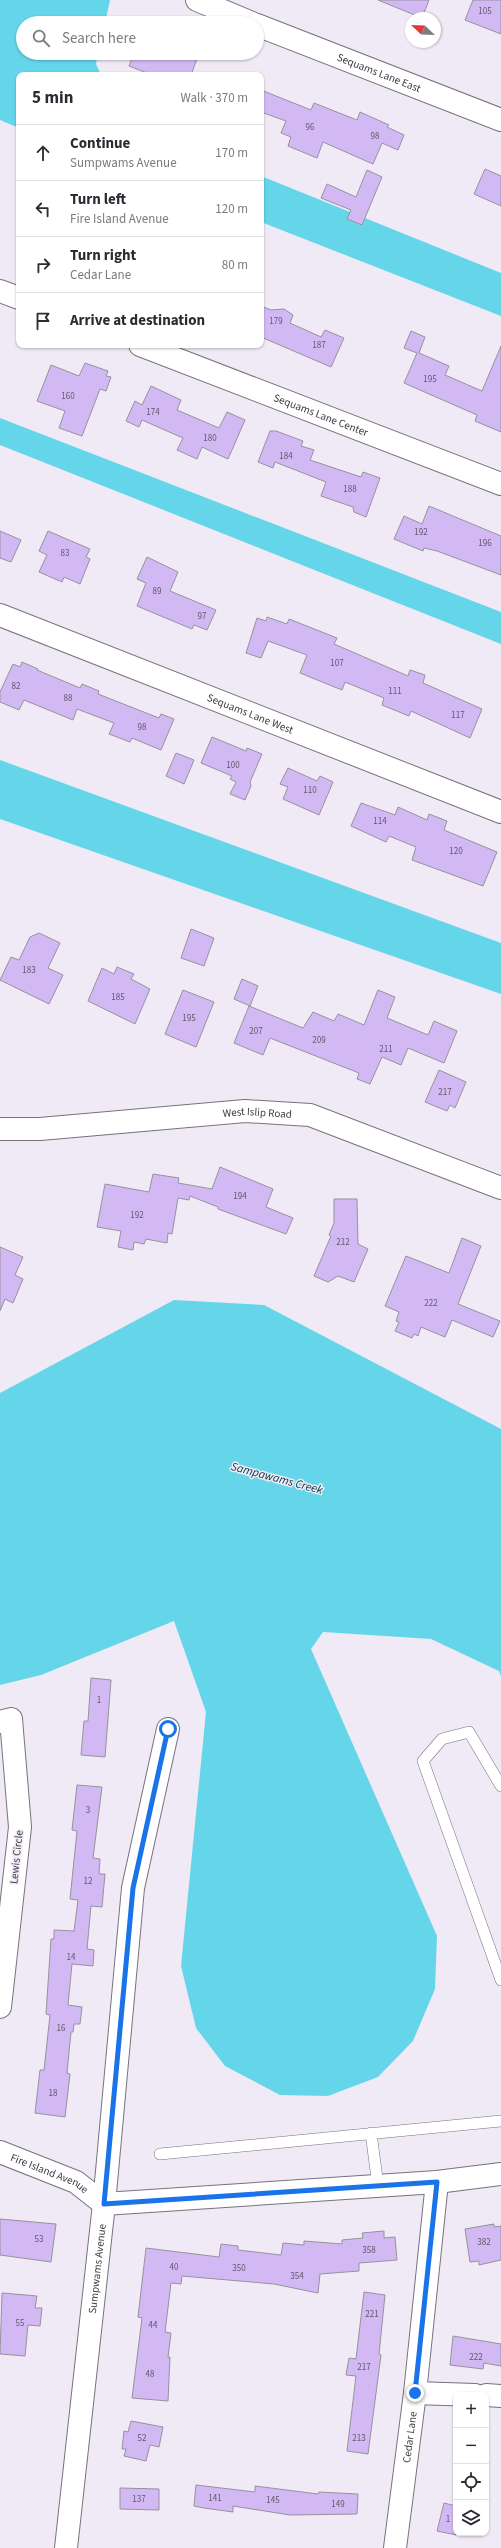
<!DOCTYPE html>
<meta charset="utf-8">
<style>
body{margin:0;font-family:"Source Sans 3",sans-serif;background:#f7f7f7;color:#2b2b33}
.controls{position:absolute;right:12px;bottom:12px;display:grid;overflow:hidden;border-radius:8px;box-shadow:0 1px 3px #0004}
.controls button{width:36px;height:36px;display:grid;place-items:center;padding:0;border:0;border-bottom:1px solid #e1e1e2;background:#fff;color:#2b2b33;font:20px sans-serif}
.compass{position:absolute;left:405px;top:12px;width:36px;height:36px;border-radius:50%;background:#fff;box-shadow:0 1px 3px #0004;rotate:293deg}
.stop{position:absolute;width:12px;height:12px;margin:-9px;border:3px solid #1a73e8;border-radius:50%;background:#fff}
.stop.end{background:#1a73e8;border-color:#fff;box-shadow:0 1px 4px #0008}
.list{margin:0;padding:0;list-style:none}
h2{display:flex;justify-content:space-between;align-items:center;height:52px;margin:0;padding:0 16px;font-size:17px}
h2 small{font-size:13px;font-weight:400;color:#7c7c81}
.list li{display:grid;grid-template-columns:26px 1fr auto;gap:12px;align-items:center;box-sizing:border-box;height:56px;padding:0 16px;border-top:1px solid #e1e1e2}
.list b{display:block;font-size:15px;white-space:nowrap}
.list p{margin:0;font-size:13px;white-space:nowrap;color:#7c7c81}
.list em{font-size:13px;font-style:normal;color:#7c7c81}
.icon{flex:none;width:22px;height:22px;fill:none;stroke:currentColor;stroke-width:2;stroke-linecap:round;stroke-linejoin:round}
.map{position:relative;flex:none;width:501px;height:2548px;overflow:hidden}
.search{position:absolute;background:#fff;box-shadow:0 1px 3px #0004;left:16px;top:16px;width:248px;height:44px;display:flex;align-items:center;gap:10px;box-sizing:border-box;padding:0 14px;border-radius:22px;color:#7c7c81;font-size:15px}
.panel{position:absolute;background:#fff;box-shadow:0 1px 3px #0004;left:16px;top:72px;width:248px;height:276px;border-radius:8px}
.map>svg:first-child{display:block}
</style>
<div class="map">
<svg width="501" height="2548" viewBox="0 0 501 2548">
<rect width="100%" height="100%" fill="#efeaf6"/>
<!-- water -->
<path fill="#65d6ea" d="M 0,0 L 110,0 L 105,23 L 23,23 L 23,53 L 98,53 L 96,64 L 101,75 L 19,75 L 19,128 L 0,120 Z
M 261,176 L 501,273 L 501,316 L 261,222 Z
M 0,418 L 501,612 L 501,644 L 0,445 Z
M 0,760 L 501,943 L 501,994 L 0,819 Z
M 174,1300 L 264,1305 L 501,1429 L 501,1676 L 499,1671 L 431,1639 L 323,1632 L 311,1649 L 437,1936 L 435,1989 L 413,2041 L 378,2077 L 328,2096 L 280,2095 L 225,2066 L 196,2028 L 181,1966 L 206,1712 L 174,1621 L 41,1675 L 0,1685 L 0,1393 Z"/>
<!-- building -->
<path fill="#d2b9f4" stroke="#96929d" d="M 378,0 L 429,0 L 422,18 Z
M 473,0 L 501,0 L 501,34 L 465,20 Z
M 134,53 L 190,53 L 198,56 L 191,75 L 152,75 L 129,66 Z
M 261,90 L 311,110 L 314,103 L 357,120 L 360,112 L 389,125 L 387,127 L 404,135 L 398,150 L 382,143 L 373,164 L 323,142 L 317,158 L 288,146 L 291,137 L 281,133 L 286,121 L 261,112 Z
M 485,169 L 501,176 L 501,206 L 474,194 Z
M 367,170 L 382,177 L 362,225 L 347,219 L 351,210 L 321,198 L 327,184 L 356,197 Z
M 261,306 L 271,310 L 284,309 L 293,315 L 290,323 L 321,337 L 325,330 L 344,338 L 331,367 L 261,337 Z
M 411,331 L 425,337 L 419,353 L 449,366 L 445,375 L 482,391 L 501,346 L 501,432 L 475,421 L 477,415 L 404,383 L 417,353 L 404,348 Z
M 85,363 L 108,371 L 106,376 L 111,377 L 106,391 L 100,389 L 82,436 L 59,428 L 65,411 L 37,401 L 51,365 L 79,376 Z
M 151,386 L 181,400 L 177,410 L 219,428 L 227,412 L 245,420 L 228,459 L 202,447 L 197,459 L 177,450 L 183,438 L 142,420 L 139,427 L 126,421 L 135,401 L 142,405 Z
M 270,431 L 276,431 L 303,441 L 301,446 L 314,450 L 310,460 L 361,477 L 363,472 L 380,478 L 366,517 L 354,512 L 353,507 L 321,496 L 326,482 L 275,462 L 273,468 L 258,462 Z
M 429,506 L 501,536 L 501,575 L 437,551 L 424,548 L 423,551 L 394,539 L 404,516 L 422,524 Z
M 0,531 L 21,540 L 11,562 L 0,558 Z
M 48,531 L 90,549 L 86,557 L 90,559 L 80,584 L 64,577 L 62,582 L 39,572 L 47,555 L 39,551 Z
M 147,557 L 178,572 L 170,591 L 216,610 L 207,630 L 194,625 L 192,629 L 137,606 L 146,583 L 137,579 Z
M 267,617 L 287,624 L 289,619 L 337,638 L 334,644 L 408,676 L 410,670 L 425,675 L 423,683 L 482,709 L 470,738 L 411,711 L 409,716 L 382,705 L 384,698 L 345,682 L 342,690 L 300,673 L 307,655 L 268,641 L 261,658 L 246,653 L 257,618 L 266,621 Z
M 22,662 L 38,669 L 37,670 L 80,688 L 82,684 L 99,691 L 98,694 L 159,718 L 161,714 L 174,719 L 161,750 L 132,738 L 130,742 L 109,734 L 114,723 L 77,709 L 73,720 L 24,700 L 19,710 L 0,702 L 0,692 L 13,664 L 20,667 Z
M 212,737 L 246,751 L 247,748 L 262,754 L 250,782 L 251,786 L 245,800 L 230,794 L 236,782 L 230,779 L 232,776 L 201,763 Z
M 176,753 L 194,760 L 184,784 L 166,776 Z
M 288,768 L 317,781 L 320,776 L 333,782 L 319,815 L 283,799 L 288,787 L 280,784 Z
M 361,803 L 395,815 L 398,807 L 427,820 L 429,814 L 447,821 L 444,830 L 497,852 L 483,886 L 412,860 L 416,847 L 389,836 L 386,842 L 351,826 Z
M 191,929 L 214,938 L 204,966 L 181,958 Z
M 39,933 L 60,943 L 48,968 L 63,975 L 49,1004 L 0,980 L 11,957 L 19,960 L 30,937 Z
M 117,967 L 134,974 L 131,979 L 150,989 L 135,1024 L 88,1001 L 102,968 L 114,974 Z
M 242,979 L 258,986 L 250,1006 L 234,999 Z
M 183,990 L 214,1002 L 196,1047 L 165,1034 Z
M 378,990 L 395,997 L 387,1018 L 428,1035 L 434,1021 L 457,1031 L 444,1063 L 408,1048 L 401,1065 L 382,1057 L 370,1084 L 357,1079 L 359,1073 L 270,1038 L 263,1055 L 234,1043 L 249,1006 L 303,1028 L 313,1012 L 334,1021 L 338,1014 L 364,1025 Z
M 439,1070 L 466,1082 L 455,1108 L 450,1105 L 447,1111 L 425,1102 Z
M 220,1167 L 273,1189 L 266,1207 L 293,1218 L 286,1234 L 218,1209 L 218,1207 L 190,1196 L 189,1200 L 178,1198 L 172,1234 L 168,1233 L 167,1243 L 146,1239 L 144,1244 L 134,1242 L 133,1250 L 118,1247 L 121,1231 L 97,1227 L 105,1184 L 149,1192 L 153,1174 L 179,1178 L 178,1183 L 212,1189 Z
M 334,1199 L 357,1199 L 358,1244 L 368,1249 L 354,1282 L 338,1276 L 328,1282 L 314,1276 L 331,1236 L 329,1235 L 334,1223 Z
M 462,1238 L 481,1246 L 458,1304 L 500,1321 L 493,1337 L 452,1320 L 445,1337 L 421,1327 L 418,1336 L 414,1334 L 412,1338 L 395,1331 L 399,1322 L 396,1321 L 399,1312 L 385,1306 L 406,1256 L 449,1273 Z
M 0,1247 L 23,1257 L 15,1275 L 23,1279 L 13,1303 L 5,1299 L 0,1311 Z
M 91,1678 L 111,1680 L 105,1757 L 81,1755 L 84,1721 L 88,1721 Z
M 77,1785 L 102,1787 L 93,1858 L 100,1859 L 99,1874 L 105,1874 L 102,1907 L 91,1906 L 87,1949 L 94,1950 L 93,1966 L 72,1964 L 68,2005 L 82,2007 L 80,2024 L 74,2024 L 73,2032 L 71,2032 L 67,2073 L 70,2074 L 65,2117 L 35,2113 L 40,2070 L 44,2070 L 50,2015 L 46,2014 L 51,1939 L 54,1939 L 54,1930 L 74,1931 L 78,1900 L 70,1899 L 77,1831 L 72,1830 Z
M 0,2219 L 56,2224 L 51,2262 L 0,2255 Z
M 494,2224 L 494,2227 L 501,2226 L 501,2260 L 479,2265 L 479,2261 L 470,2262 L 465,2229 Z
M 384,2231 L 384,2238 L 395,2237 L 397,2260 L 359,2263 L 359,2271 L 320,2274 L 318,2293 L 274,2284 L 182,2276 L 181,2284 L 171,2283 L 165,2332 L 171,2333 L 168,2357 L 170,2357 L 168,2401 L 132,2398 L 142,2318 L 138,2317 L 146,2248 L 219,2257 L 221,2244 L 238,2246 L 238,2250 L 281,2255 L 283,2243 L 304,2245 L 304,2241 L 342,2244 L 342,2240 L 363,2238 L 362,2233 Z
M 364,2292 L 385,2295 L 379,2354 L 381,2355 L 368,2454 L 347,2451 L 356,2376 L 346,2375 L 349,2358 L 356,2359 Z
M 2,2293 L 37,2296 L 35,2308 L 42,2308 L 40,2326 L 28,2325 L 25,2356 L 0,2354 Z
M 453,2336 L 501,2344 L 501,2366 L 484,2363 L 483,2369 L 450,2365 Z
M 131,2421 L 163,2427 L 159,2447 L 150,2445 L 146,2461 L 124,2456 L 126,2449 L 122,2449 L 124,2431 L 128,2432 Z
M 196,2485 L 255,2492 L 255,2486 L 318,2494 L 319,2492 L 358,2494 L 357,2514 L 290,2515 L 233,2506 L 233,2512 L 204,2508 L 194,2506 Z
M 120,2488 L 159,2489 L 159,2510 L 120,2509 Z
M 444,2503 L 456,2506 L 456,2535 L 437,2531 Z"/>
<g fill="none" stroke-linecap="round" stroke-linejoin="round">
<defs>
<path id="lane" d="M 501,1786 L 469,1732 L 442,1739 L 423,1761 L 501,1980
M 371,2133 L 378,2186
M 160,2154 L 501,2121"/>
<g id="street">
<path d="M 197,0 L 252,23"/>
<path id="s1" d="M 257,25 L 501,120"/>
<path d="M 0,291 L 19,298"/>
<path id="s2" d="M 140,345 L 501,484"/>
<path id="s3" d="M 0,615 L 501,812"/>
<path id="s4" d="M 0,1129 L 40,1129 L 245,1111 L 310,1115 L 501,1188"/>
<path d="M 0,1722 L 11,1719 L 20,1827 L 0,2007"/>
<path id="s5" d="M 0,2152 L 76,2182 L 104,2204 L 437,2182 L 501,2174"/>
<path d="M 415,2393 L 475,2395"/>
<path d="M 486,2395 L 501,2396"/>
<path id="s6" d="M 66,2548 L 104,2204 L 133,1888 L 168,1729"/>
<path id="s7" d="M 395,2548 L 415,2393 L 437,2182"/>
</g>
</defs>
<!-- lane casing -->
<use href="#lane" stroke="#77727d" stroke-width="12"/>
<!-- street casing -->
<use href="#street" stroke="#77727d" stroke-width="24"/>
<!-- lane -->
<use href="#lane" stroke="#fff" stroke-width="11"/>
<!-- street -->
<use href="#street" stroke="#fff" stroke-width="22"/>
</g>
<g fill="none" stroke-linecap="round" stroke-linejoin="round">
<!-- route -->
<path stroke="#1a73e8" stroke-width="5" d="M 168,1729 L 133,1888 L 104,2204 L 437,2182 L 415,2393"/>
</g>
<g text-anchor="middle" stroke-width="3" stroke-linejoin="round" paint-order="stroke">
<!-- number labels -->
<g font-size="9" fill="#625a6d">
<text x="485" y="14">105</text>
<text x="310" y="130">96</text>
<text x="375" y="139">98</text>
<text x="276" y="324">179</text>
<text x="319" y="348">187</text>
<text x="430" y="382">195</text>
<text x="68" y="399">160</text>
<text x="153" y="415">174</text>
<text x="210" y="441">180</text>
<text x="286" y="459">184</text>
<text x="350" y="492">188</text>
<text x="421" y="535">192</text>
<text x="485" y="546">196</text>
<text x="65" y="556">83</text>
<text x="157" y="594">89</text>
<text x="202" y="619">97</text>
<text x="337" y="666">107</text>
<text x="16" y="689">82</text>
<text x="395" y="694">111</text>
<text x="68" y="701">88</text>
<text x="458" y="718">117</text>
<text x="142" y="730">98</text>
<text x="233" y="768">100</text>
<text x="310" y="793">110</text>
<text x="380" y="824">114</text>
<text x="456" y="854">120</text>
<text x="29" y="973">183</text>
<text x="118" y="1000">185</text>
<text x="189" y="1021">195</text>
<text x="256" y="1034">207</text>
<text x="319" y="1043">209</text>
<text x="386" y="1052">211</text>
<text x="445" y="1095">217</text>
<text x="240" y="1199">194</text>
<text x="137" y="1218">192</text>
<text x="343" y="1245">212</text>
<text x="431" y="1306">222</text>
<text x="99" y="1703">1</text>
<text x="88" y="1813">3</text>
<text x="88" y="1884">12</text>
<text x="71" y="1960">14</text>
<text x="61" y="2031">16</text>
<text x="53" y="2096">18</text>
<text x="39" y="2242">53</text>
<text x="484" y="2245">382</text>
<text x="369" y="2253">358</text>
<text x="174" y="2270">40</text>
<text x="239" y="2271">350</text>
<text x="297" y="2279">354</text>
<text x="372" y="2317">221</text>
<text x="20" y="2326">55</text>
<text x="153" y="2328">44</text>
<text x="476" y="2360">222</text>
<text x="364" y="2370">217</text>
<text x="150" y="2377">48</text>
<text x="142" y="2441">52</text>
<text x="359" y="2441">213</text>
<text x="215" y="2501">141</text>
<text x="139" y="2502">137</text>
<text x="273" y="2503">145</text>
<text x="338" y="2507">149</text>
<text x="448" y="2522">1</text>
</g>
<!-- street labels -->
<g font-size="11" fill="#3d3b40" stroke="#efeaf6">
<text dy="4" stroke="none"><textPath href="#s1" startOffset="131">Sequams Lane East</textPath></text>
<text dy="4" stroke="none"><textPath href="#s2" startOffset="194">Sequams Lane Center</textPath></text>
<text dy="4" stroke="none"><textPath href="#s3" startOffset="269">Sequams Lane West</textPath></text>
<text dy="4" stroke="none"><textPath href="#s4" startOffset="258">West Islip Road</textPath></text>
<text transform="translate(16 1857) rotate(-84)" y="4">Lewis Circle</text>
<text dy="4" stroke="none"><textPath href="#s5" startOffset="54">Fire Island Avenue</textPath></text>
<text dy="4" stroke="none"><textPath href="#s6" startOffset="281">Sumpwams Avenue</textPath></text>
<text dy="4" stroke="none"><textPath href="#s7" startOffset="112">Cedar Lane</textPath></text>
</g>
<!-- water labels -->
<g font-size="12" font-style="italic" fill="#033b43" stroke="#efeaf6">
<text transform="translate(277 1478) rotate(15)" y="4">Sampawams Creek</text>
</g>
</g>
</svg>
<div class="controls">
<button>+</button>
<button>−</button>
<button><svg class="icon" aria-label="locate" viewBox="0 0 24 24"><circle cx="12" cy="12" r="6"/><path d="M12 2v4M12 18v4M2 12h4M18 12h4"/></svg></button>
<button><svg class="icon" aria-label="layers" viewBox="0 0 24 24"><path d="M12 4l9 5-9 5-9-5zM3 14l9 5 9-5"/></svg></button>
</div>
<svg class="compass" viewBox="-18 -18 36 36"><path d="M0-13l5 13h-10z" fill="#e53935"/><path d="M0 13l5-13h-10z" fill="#7c7c81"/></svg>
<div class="stop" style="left:168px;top:1729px"></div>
<div class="stop end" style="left:415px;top:2393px"></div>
<div class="search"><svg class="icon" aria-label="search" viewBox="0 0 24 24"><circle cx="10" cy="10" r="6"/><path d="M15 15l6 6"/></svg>Search here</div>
<section class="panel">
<h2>5 min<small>Walk · 370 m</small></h2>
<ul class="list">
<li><svg class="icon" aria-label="ahead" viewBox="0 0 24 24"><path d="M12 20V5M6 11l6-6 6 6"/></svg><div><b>Continue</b><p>Sumpwams Avenue</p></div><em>170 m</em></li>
<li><svg class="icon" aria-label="left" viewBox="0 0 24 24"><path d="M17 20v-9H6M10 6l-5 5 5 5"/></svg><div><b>Turn left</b><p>Fire Island Avenue</p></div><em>120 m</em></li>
<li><svg class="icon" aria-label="right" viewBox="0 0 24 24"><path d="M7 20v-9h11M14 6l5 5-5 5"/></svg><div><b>Turn right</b><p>Cedar Lane</p></div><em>80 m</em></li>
<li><svg class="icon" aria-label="arrive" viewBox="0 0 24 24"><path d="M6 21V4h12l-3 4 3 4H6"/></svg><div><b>Arrive at destination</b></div></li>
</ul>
</section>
</div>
